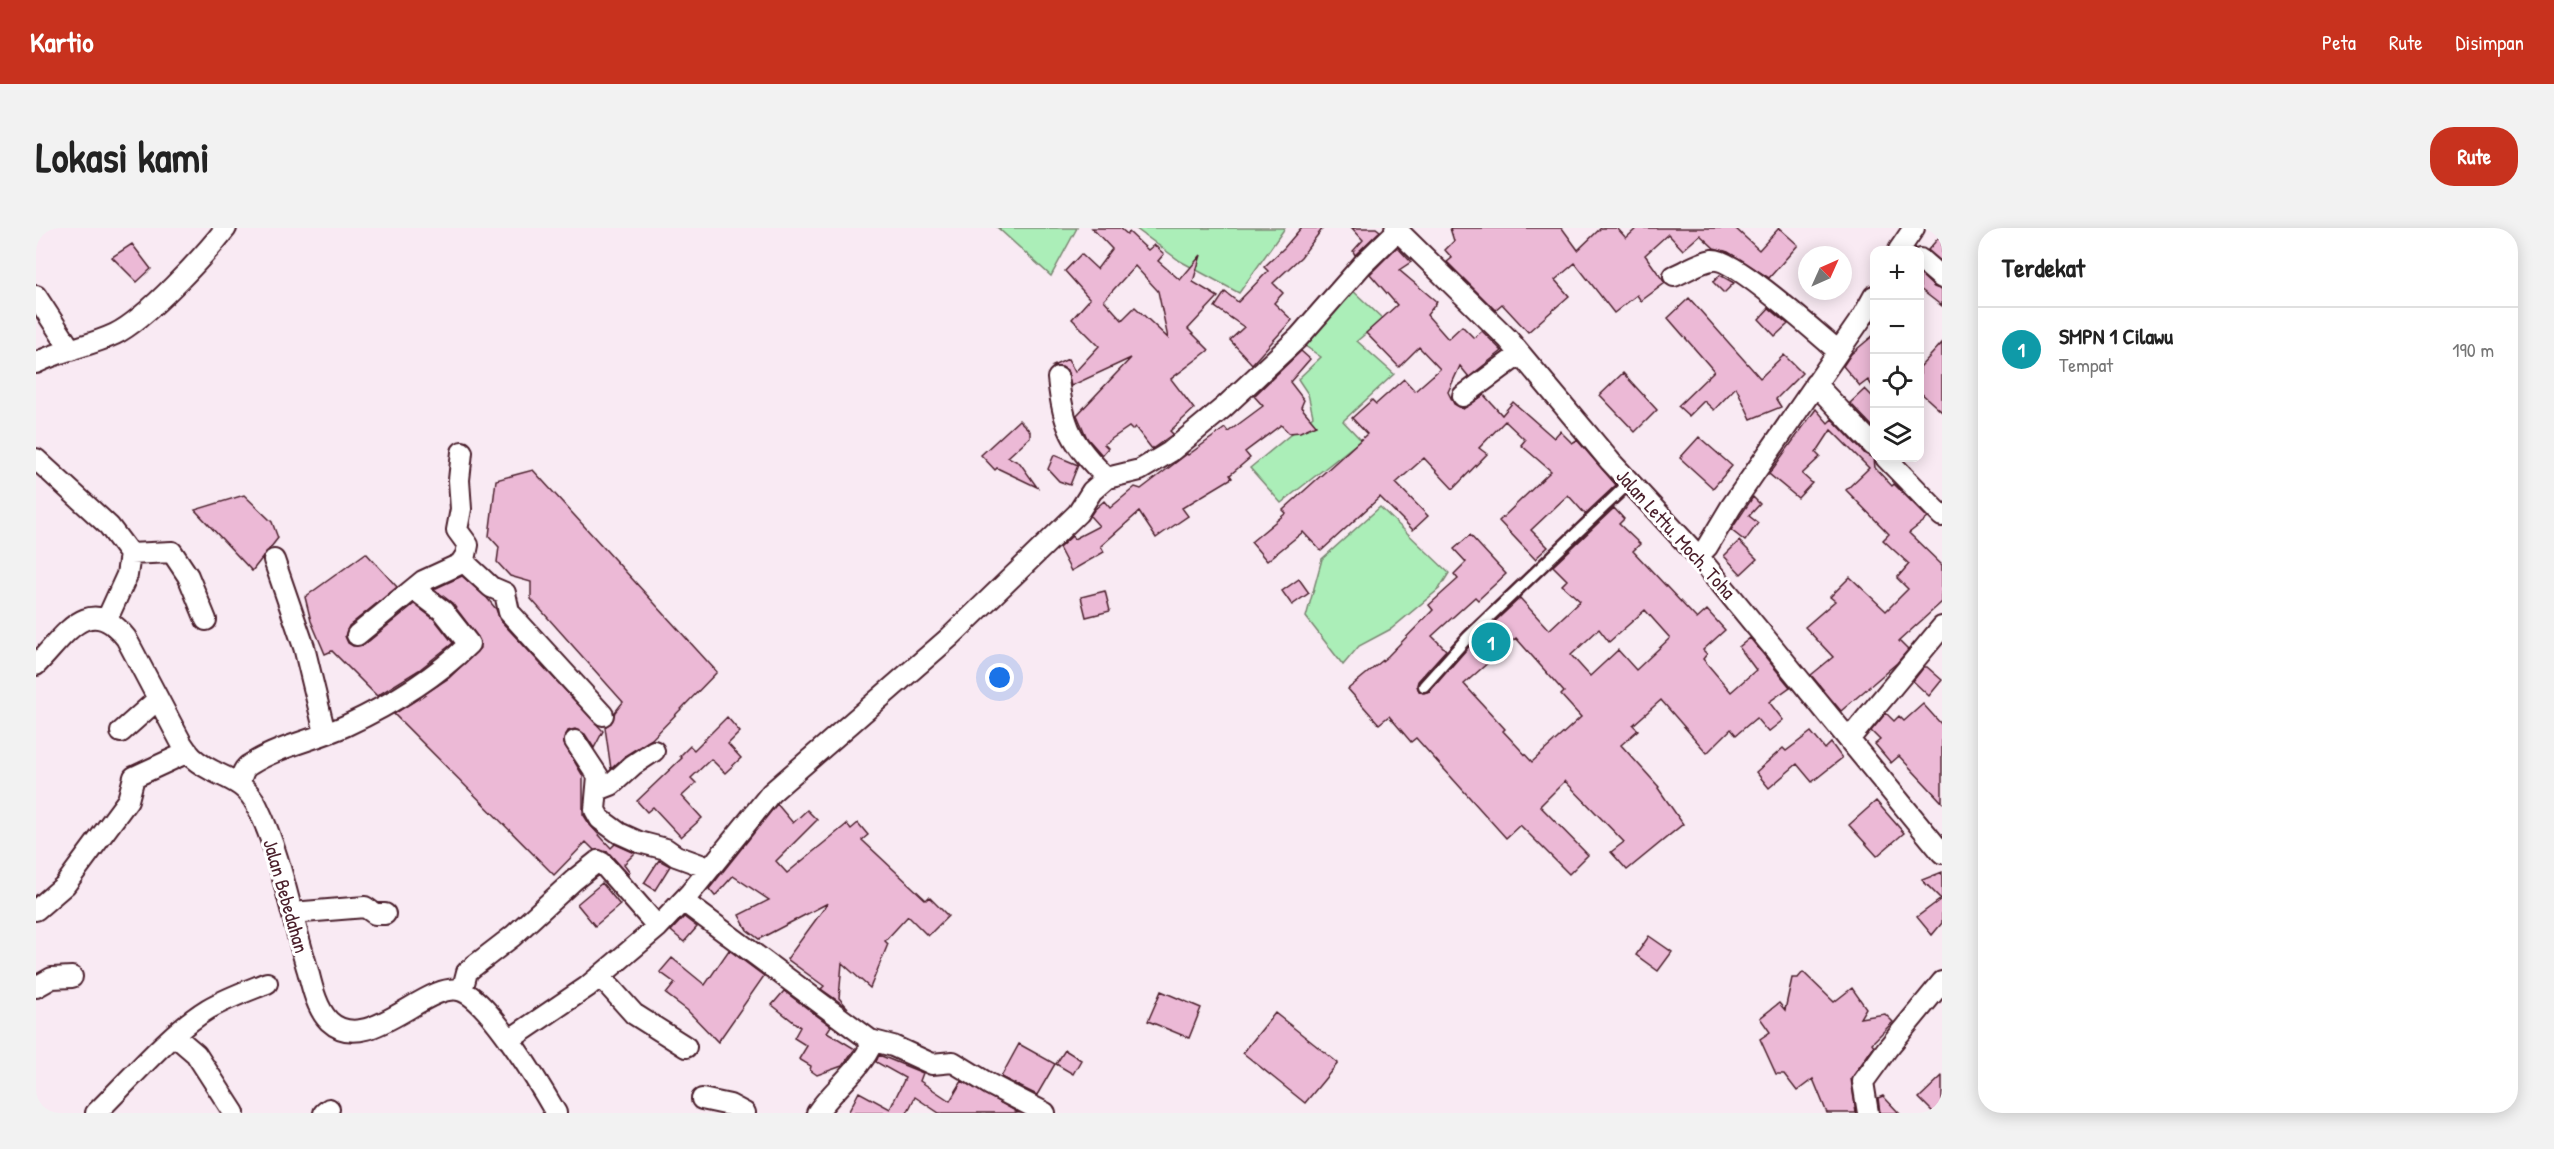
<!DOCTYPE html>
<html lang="id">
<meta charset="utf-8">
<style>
body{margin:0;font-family:"Patrick Hand",sans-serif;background:#f2f2f2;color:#222}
.controls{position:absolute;right:18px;top:18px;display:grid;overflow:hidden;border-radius:12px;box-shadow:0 3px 15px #0003}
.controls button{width:54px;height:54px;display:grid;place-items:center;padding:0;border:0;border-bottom:2px solid #e0e0e0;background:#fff;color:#222;font:30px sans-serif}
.compass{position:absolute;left:1762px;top:18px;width:54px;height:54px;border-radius:50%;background:#fff;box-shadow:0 3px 15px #0003;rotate:45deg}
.you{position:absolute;left:964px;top:450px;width:21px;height:21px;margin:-15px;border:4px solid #fff;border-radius:50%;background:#1a73e8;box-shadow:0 0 0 9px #1a73e833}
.badge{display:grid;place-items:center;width:39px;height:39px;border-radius:50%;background:#c8321e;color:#fff;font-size:20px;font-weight:700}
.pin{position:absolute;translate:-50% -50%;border:3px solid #fff;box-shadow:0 2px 6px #0006}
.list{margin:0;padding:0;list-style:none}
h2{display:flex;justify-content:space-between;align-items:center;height:78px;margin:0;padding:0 24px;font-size:26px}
h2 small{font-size:20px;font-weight:400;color:#767676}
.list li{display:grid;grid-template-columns:39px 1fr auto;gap:18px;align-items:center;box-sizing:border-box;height:84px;padding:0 24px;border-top:2px solid #e0e0e0}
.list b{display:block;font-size:22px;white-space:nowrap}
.list p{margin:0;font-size:20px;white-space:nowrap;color:#767676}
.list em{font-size:20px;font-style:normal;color:#767676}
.icon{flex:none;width:33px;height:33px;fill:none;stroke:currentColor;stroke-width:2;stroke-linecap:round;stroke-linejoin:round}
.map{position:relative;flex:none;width:1906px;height:885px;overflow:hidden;border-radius:24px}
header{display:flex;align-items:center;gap:36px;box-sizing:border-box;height:84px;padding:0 30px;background:#c8321e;color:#fff}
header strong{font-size:28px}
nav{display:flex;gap:33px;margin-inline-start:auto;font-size:21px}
.intro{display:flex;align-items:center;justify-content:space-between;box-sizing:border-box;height:144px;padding:0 36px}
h1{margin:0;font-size:42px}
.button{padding:15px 27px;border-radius:24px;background:#c8321e;color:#fff;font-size:21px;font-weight:700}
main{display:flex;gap:36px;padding:0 36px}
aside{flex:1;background:#fff;border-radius:24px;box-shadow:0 3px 15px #0003}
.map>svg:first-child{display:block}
</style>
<header>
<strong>Kartio</strong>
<nav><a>Peta</a><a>Rute</a><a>Disimpan</a></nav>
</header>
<div class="intro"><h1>Lokasi kami</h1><a class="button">Rute</a></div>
<main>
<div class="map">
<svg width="1906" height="885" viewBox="0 0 1906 885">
<rect width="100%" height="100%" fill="#f9eaf3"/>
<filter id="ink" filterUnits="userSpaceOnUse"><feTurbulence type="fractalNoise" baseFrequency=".0167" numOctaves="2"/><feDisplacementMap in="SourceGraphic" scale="12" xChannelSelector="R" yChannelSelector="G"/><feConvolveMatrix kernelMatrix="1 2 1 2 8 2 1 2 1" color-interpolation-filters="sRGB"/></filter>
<g filter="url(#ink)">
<!-- green -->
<path fill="#abeeb8" stroke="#7a8672" stroke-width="1.5" d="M 962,0 L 1041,0 L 1015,48 Z
M 1099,0 L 1249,0 L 1203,65 L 1144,33 Z
M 1314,60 L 1347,91 L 1321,113 L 1358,146 L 1307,193 L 1325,212 L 1245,275 L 1214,240 L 1277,188 L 1272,166 L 1262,151 L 1285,129 L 1265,115 Z
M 1344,279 L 1413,345 L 1403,361 L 1355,401 L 1323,418 L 1307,437 L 1270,389 L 1286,331 Z"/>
<!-- building -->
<path fill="#ecb9d6" stroke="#4a1f2b" stroke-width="1.5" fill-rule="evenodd" d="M 1056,0 L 1084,0 L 1091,6 L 1093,4 L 1112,22 L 1118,17 L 1128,26 L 1122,33 L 1144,52 L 1165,27 L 1157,54 L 1182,69 L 1152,101 L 1173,122 L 1135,151 L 1158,181 L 1134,203 L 1137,206 L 1116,221 L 1099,199 L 1096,202 L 1093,199 L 1068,216 L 1072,220 L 1066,227 L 1051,210 L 1041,187 L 1095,130 L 1035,158 L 1031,142 L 1026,139 L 1017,138 L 1032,131 L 1039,144 L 1063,118 L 1036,91 L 1054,71 L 1029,43 L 1045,26 L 1061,41 L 1076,21 ZM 1099,38 L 1122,63 L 1132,110 L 1099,79 L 1086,92 L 1068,72 Z
M 1265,0 L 1287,0 L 1265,29 L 1237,55 L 1247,65 L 1238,75 L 1256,92 L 1216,136 L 1194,112 L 1208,99 L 1179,79 L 1189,64 L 1202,74 L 1232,43 L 1228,39 L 1248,20 Z
M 1316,0 L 1340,0 L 1344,3 L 1319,27 L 1317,23 L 1327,12 Z
M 1414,0 L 1526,0 L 1542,22 L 1565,0 L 1581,0 L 1590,10 L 1601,0 L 1699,0 L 1723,22 L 1743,0 L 1762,17 L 1733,50 L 1692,24 L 1678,20 L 1664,7 L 1647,22 L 1632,6 L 1609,27 L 1629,55 L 1605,73 L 1601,67 L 1578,85 L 1539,35 L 1519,52 L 1533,68 L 1492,104 L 1466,76 L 1459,82 L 1411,34 L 1416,30 L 1409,22 L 1418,13 Z
M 1906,6 L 1906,34 L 1892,22 Z
M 96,16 L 115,41 L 101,54 L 76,29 Z
M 1361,19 L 1375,34 L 1363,42 L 1401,74 L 1391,87 L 1412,111 L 1426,98 L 1438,110 L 1446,103 L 1466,123 L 1433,149 L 1424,138 L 1412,164 L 1418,176 L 1427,181 L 1448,167 L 1466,187 L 1477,174 L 1518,210 L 1524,203 L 1536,215 L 1541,212 L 1580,257 L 1549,286 L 1532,267 L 1495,302 L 1512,319 L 1499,331 L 1463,293 L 1515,243 L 1485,217 L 1489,212 L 1469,193 L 1443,220 L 1451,226 L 1417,261 L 1388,230 L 1360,255 L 1392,288 L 1377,302 L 1344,269 L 1285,323 L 1267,304 L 1231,333 L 1215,314 L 1250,285 L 1247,282 L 1331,206 L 1316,190 L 1336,172 L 1340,176 L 1368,151 L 1379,163 L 1404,141 L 1383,119 L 1363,139 L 1330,105 L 1361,77 L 1334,46 Z
M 1884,46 L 1898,59 L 1906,62 L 1906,78 L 1884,61 Z
M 1684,47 L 1698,55 L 1688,65 L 1677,54 Z
M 1653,70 L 1724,150 L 1748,127 L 1766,145 L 1740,171 L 1745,179 L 1715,191 L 1700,159 L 1678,182 L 1668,173 L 1653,188 L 1642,178 L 1678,143 L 1632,90 Z
M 1733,80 L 1752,96 L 1739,108 L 1723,91 Z
M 1839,106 L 1839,162 L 1832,152 L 1824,158 L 1807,138 L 1815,126 Z
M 1906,115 L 1906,184 L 1884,164 L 1884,139 Z
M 1265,123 L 1274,131 L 1254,154 L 1268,172 L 1265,179 L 1280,197 L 1264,204 L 1253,205 L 1245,197 L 1209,224 L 1214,230 L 1194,247 L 1196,250 L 1146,280 L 1152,288 L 1127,305 L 1120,310 L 1103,284 L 1065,318 L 1068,324 L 1035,343 L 1023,320 L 1036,308 L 1038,311 L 1063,298 L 1054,288 L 1058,282 L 1068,273 L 1074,280 L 1099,259 L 1105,261 L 1151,226 L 1152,227 L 1189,200 L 1192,204 L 1227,178 L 1218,168 Z
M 1587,145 L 1621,182 L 1599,204 L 1564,167 Z
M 1829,161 L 1839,171 L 1839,201 L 1814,175 Z
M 1780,181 L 1792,195 L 1796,191 L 1829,226 L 1838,230 L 1839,240 L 1856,258 L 1858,256 L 1892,290 L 1873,305 L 1906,337 L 1906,374 L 1863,413 L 1872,422 L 1861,435 L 1805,483 L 1775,447 L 1797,429 L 1769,399 L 1799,373 L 1794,369 L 1814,349 L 1850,383 L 1872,361 L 1861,350 L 1873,336 L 1847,312 L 1853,306 L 1810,262 L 1833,240 L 1795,202 L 1780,225 L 1784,229 L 1766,246 L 1776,255 L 1762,270 L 1733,246 Z
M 983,192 L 994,203 L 994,209 L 972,229 L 984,235 L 1001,259 L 961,240 L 959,242 L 945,227 Z
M 1663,209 L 1696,238 L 1677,260 L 1644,230 Z
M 1018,227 L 1042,237 L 1034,257 L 1023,253 L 1012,241 Z
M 497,242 L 681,444 L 616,511 L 590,527 L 575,541 L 569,499 L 575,495 L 579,484 L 587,474 L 495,371 L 495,354 L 474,348 L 461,334 L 463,319 L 453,308 L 460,252 Z
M 208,267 L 236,294 L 242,310 L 216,343 L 159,282 Z
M 1717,269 L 1724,276 L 1713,288 L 1722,295 L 1709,313 L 1695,302 Z
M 1578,280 L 1588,291 L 1583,296 L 1604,316 L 1597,323 L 1661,391 L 1671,382 L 1689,402 L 1667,422 L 1671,426 L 1667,431 L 1695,464 L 1720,442 L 1703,419 L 1714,410 L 1754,459 L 1733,474 L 1747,492 L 1732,504 L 1720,490 L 1700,507 L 1695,501 L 1671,525 L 1625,472 L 1597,497 L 1602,502 L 1585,517 L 1623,559 L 1622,560 L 1647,596 L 1591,642 L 1575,624 L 1588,614 L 1529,553 L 1504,578 L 1552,627 L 1533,646 L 1484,597 L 1470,610 L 1380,510 L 1375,514 L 1353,488 L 1343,496 L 1312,461 L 1352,428 L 1397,382 L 1393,377 L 1422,351 L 1418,346 L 1430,334 L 1418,321 L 1434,307 L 1470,346 L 1442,372 L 1439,369 L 1396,408 L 1410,422 L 1382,453 L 1381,457 L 1383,463 L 1387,465 L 1394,463 L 1437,414 L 1484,370 L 1513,402 L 1544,373 L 1526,357 L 1531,352 L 1517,338 ZM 1609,382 L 1634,410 L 1600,442 L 1582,422 L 1554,448 L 1535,427 L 1563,401 L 1573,414 ZM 1480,410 L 1528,464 L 1525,467 L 1545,489 L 1496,534 L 1467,503 L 1469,501 L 1428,456 Z
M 1703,313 L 1721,331 L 1705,346 L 1688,328 Z
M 330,325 L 361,359 L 313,398 L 309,408 L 312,415 L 317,418 L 328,417 L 378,376 L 399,392 L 417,415 L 383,442 L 341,468 L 296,423 L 289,426 L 275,393 L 269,369 Z
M 426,348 L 451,370 L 460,381 L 464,392 L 567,503 L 558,520 L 549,506 L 539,501 L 532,503 L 527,514 L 547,548 L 547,586 L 554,597 L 575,620 L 579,616 L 599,625 L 588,636 L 594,644 L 592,646 L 572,624 L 558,622 L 550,614 L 518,647 L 358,486 L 413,450 L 444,420 L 442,409 L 416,375 L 398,361 Z
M 1263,351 L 1273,365 L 1256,377 L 1246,363 Z
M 1069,363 L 1074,383 L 1050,389 L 1045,369 Z
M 1888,439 L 1891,439 L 1906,452 L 1893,468 L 1877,453 Z
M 1887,476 L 1906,497 L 1906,574 L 1863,528 L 1855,535 L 1839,516 L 1844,512 L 1835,503 L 1850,485 L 1858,493 L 1863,488 L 1868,493 Z
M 691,489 L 704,504 L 692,516 L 705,530 L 689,545 L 675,531 L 655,550 L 660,555 L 646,568 L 666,590 L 645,609 L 617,579 L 611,584 L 601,573 L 646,530 L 644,528 L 654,518 L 658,522 Z
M 1775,504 L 1789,521 L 1795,515 L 1806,530 L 1776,554 L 1761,536 L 1733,560 L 1720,544 L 1747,520 L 1750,523 Z
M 1840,573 L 1868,605 L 1841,628 L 1813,597 Z
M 741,576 L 757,595 L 771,582 L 781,592 L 740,633 L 751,645 L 811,596 L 815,601 L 822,595 L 832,607 L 826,612 L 890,672 L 893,669 L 912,688 L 892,708 L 872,688 L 849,713 L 852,716 L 834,760 L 806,735 L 803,770 L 812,780 L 785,761 L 788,758 L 751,731 L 792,675 L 723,711 L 711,702 L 703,687 L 733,672 L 697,648 L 679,668 L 673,661 Z
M 623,632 L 634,638 L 619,662 L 608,655 Z
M 1906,644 L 1906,695 L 1896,707 L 1881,689 L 1905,671 L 1886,652 Z
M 566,655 L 584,677 L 559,698 L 541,676 Z
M 648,689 L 661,699 L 648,714 L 635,703 Z
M 1613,708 L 1636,724 L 1622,743 L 1600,727 Z
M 693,722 L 728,748 L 682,814 L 651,782 L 630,766 L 639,755 L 624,744 L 636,730 L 669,757 Z
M 1767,744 L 1798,774 L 1816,760 L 1830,780 L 1824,790 L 1849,786 L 1857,794 L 1836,815 L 1838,818 L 1815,851 L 1820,885 L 1791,885 L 1777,851 L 1761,863 L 1748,846 L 1740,846 L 1724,811 L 1734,804 L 1724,790 L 1743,775 L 1749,782 L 1756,750 L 1762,750 Z
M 748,763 L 795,798 L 791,804 L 819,821 L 806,838 L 781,847 L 774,842 L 775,838 L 763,831 L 771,818 L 758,810 L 764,799 L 736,777 Z
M 1125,763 L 1165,780 L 1153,810 L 1112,793 Z
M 1239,785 L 1302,835 L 1269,875 L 1207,825 Z
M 983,816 L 1019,836 L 1001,867 L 965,849 Z
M 1029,822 L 1045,832 L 1037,846 L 1020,836 Z
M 843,827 L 887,845 L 884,853 L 914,873 L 926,853 L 983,885 L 903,885 L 879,869 L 871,885 L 812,885 L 823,864 L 854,881 L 869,850 L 840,834 Z
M 1906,848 L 1906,885 L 1898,885 L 1883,870 Z
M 1847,868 L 1863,885 L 1844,885 L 1842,870 Z"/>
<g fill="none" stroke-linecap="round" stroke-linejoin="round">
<defs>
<path id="service" d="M 1388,458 L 1432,409 L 1594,254"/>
<path id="minor" d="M 1359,0 L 1472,111 L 1574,233 L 1662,328 L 1906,625
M 1863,22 L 1878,0
M 1884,31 L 1906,50
M 1638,48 C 1650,43 1664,34 1676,32 C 1697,29 1783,107 1802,123
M 0,68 L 35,122
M 0,135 C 25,122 54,118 79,106 C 110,91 168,28 190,0
M 1022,150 C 1027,199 1036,216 1071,250
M 1779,156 L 1838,218
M 1427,168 L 1484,126
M 1850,230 L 1906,288
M 0,231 L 73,298 L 94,326 L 91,347 L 71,391
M 94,326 L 136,324 L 152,348 L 170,392
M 1662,328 L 1671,319 L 1695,279 L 1827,88 L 1838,68
M 238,332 L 268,419 L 289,505
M 427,333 L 455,359 L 469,365 L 473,384 L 567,487
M 321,407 L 387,353 L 424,336 L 430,327 L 432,317 L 421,302 L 425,281 L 423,252 L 426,224
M 0,437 C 29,408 53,363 90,410 L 146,516 C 149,521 153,526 157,530 C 179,550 207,548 221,578 C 246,629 255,689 272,743 C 276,759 281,781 293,793 C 332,830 392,750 426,763 C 454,774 504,857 520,885
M 85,504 L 122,471
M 1814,510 L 1906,399
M 539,513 L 562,548 L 559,582 L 564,591 L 583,605 L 603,614 L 630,621 L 640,628 L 673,640
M 204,555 C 206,547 207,540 215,536 C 244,518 278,512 309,498 C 352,478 399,450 433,416 L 407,383 L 378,361
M 562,562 L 575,557 L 597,537 L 618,523
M 647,673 L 834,812 L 836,815 C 825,842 797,861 781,885
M 0,682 L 29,657 L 92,572 L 98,549 L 152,524
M 256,685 L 329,679 L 339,686 L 349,686
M 564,748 L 598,786 L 650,819
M 0,759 L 16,750 L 36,749
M 426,763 L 431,744 L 438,738 L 477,708 L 538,652 L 562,633 L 566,635 L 622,699
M 139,808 L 160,826 L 198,885
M 473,812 L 551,759 L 622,699 L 654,665 L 735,565 L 914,409 L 1042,285 L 1056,263 L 1071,250 L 1104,242 L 1134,224 L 1187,180 L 1263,109 L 1327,36 L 1362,2
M 834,812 L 857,818 L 896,836 L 917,834 L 953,856 L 1009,885
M 666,871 L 694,877 L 709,885
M 60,885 C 93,853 134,804 172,781 C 191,770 211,763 231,755
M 288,885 L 293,881
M 1832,885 L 1827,854 L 1851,821 L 1906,754"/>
</defs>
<!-- service casing -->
<use href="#service" stroke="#4a1f2b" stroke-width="15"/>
<!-- minor casing -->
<use href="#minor" stroke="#4a1f2b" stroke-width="24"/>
<!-- service -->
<use href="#service" stroke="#fff" stroke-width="10"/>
<!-- minor -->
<use href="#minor" stroke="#fff" stroke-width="20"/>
</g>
</g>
<g text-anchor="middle" stroke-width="6" stroke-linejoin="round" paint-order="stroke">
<!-- street labels -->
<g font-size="20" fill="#4a1f2b" stroke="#fff">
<text transform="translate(1640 306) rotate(48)" y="7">Jalan Lettu. Moch. Toha</text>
<text transform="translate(250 668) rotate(74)" y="7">Jalan Bebedahan</text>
</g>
</g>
</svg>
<div class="controls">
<button>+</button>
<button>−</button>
<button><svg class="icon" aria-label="locate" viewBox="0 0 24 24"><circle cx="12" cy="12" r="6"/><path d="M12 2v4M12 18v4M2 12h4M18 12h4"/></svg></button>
<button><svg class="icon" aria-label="layers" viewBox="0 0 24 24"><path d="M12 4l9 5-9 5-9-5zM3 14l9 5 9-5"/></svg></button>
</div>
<svg class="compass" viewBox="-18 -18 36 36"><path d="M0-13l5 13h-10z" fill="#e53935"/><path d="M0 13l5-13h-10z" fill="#767676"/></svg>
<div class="you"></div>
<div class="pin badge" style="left:1455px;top:414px;background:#0f9aa8">1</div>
</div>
<aside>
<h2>Terdekat<small></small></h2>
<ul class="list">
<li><span class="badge" style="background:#0f9aa8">1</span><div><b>SMPN 1 Cilawu</b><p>Tempat</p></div><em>190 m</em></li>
</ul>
</aside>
</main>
